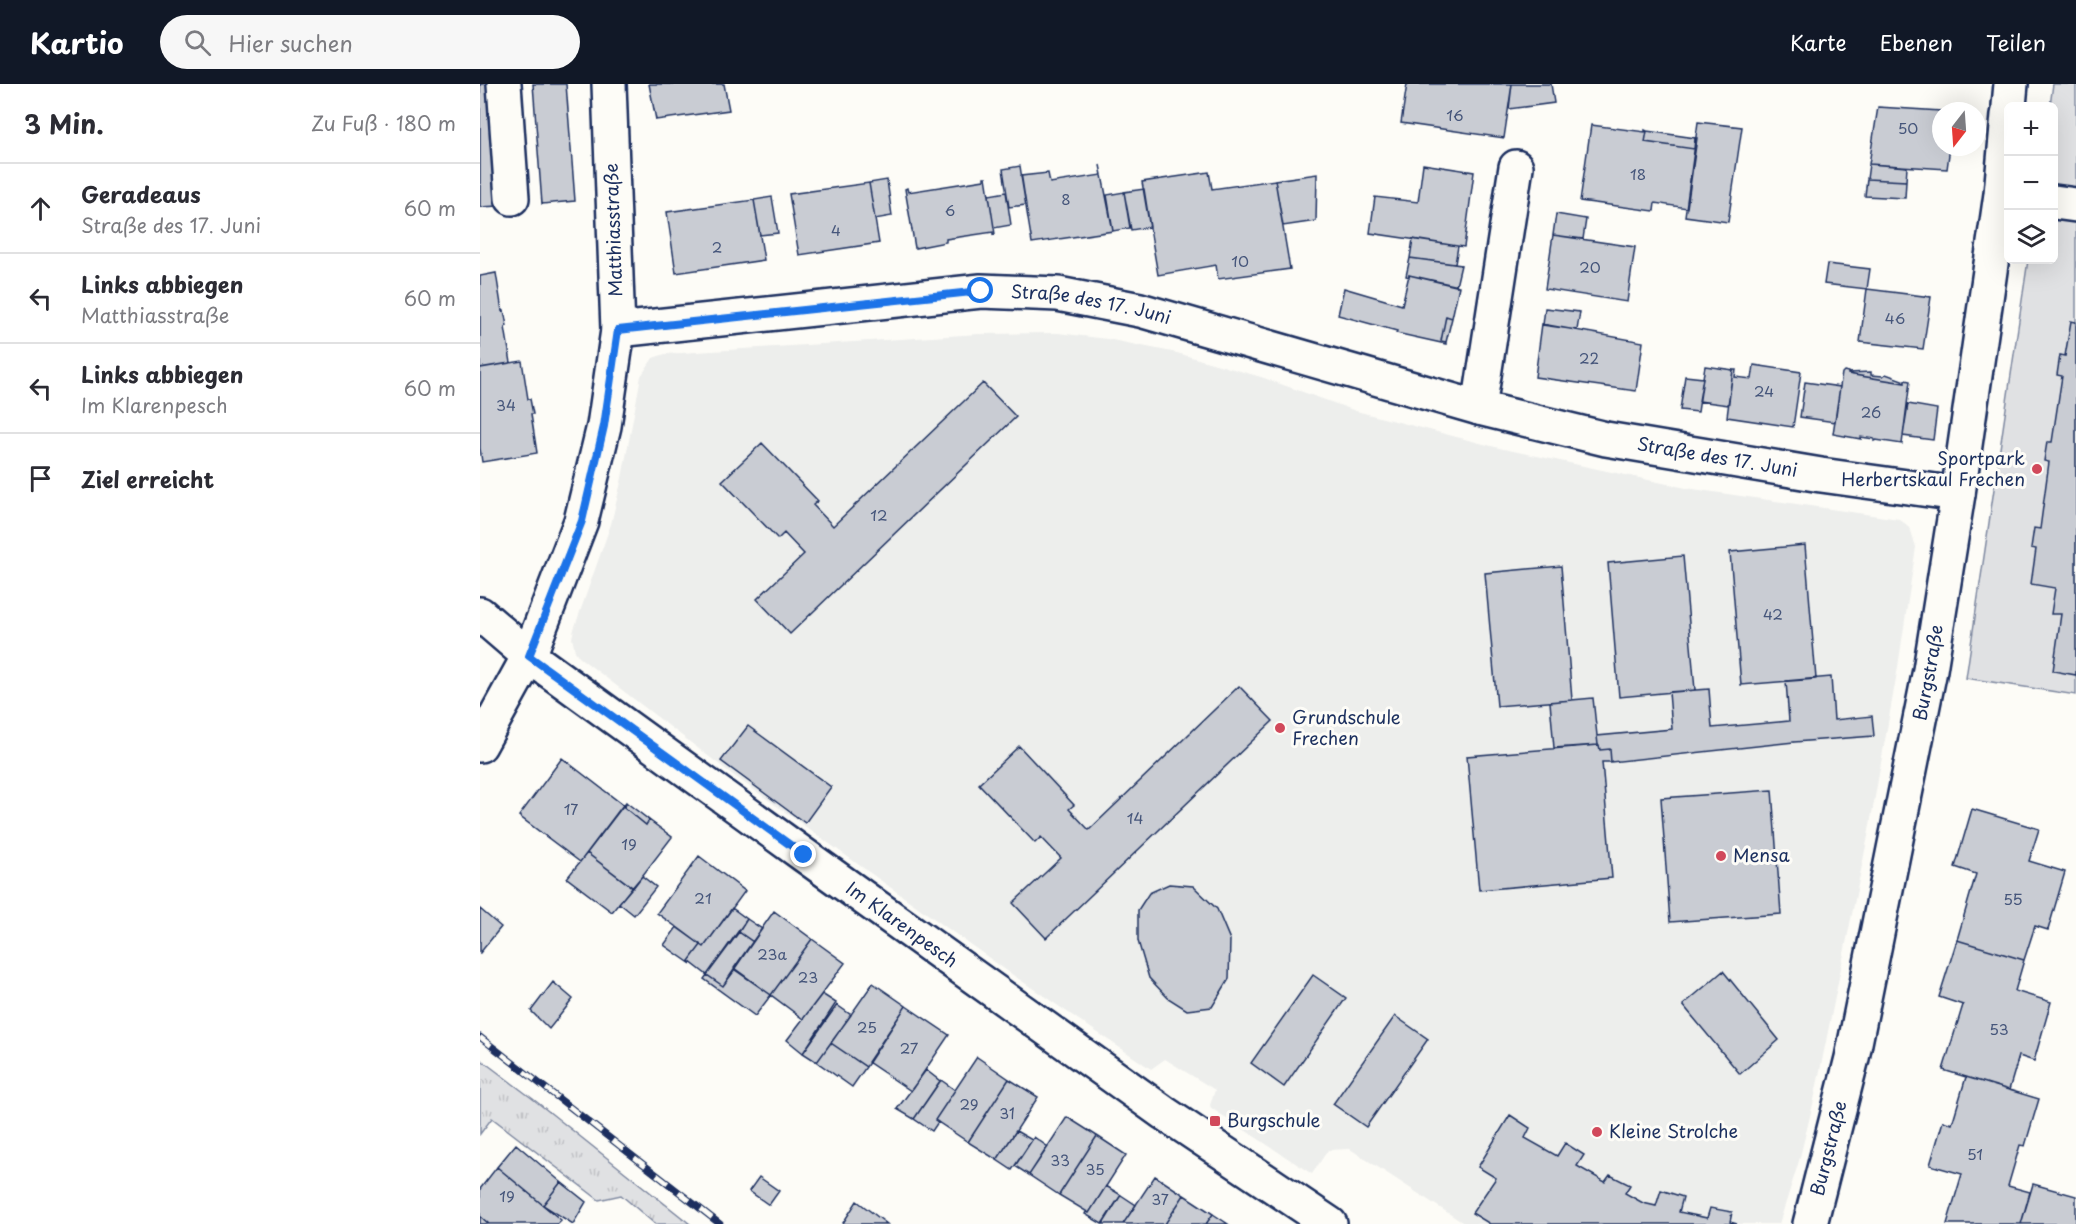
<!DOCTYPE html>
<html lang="de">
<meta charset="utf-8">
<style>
body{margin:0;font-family:"Playpen Sans",sans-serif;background:#f7f7f7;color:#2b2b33}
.controls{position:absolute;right:18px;top:18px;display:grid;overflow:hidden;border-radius:9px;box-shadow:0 6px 24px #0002}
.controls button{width:54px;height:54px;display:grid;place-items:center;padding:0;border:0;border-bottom:2px solid #e1e1e2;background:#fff;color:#2b2b33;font:30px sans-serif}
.compass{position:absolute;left:1452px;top:18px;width:54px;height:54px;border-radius:50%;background:#fff;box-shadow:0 6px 24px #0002;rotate:197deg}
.stop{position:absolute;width:18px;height:18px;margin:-14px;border:4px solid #1a73e8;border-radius:50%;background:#fff}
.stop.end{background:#1a73e8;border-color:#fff;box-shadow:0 2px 6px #0008}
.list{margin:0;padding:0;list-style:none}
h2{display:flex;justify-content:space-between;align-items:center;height:78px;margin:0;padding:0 24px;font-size:26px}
h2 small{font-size:20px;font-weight:400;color:#7c7c81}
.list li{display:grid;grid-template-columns:39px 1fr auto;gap:18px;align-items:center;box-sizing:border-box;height:90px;padding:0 24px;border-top:2px solid #e1e1e2}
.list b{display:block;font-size:22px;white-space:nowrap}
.list p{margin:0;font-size:20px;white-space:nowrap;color:#7c7c81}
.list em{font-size:20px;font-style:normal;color:#7c7c81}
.icon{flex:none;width:33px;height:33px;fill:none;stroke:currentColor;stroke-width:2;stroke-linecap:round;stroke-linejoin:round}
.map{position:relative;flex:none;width:1596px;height:1140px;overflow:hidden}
header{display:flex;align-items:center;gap:36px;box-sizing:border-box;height:84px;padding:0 30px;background:#111827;color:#fff}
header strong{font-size:28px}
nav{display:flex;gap:33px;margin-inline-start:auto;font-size:21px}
.search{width:420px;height:54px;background:#f7f7f7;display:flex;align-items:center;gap:15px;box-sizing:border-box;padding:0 21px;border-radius:33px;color:#7c7c81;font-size:22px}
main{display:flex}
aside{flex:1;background:#fff}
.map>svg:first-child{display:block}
</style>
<header>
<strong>Kartio</strong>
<div class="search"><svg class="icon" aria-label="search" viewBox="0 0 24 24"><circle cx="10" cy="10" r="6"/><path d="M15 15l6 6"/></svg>Hier suchen</div>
<nav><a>Karte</a><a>Ebenen</a><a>Teilen</a></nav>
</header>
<main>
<aside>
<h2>3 Min.<small>Zu Fuß · 180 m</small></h2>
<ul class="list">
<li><svg class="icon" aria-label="ahead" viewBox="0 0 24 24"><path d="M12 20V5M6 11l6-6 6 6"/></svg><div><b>Geradeaus</b><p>Straße des 17. Juni</p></div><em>60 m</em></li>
<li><svg class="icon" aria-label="left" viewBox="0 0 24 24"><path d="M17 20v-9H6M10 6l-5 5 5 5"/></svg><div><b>Links abbiegen</b><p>Matthiasstraße</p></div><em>60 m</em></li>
<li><svg class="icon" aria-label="left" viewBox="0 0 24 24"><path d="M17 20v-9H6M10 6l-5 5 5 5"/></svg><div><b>Links abbiegen</b><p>Im Klarenpesch</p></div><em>60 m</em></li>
<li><svg class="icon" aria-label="arrive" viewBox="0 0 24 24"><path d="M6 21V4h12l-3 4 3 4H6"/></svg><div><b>Ziel erreicht</b></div></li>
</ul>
</aside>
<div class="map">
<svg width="1596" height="1140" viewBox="0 0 1596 1140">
<defs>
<pattern id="grass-tufts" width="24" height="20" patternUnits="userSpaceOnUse" patternTransform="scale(1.5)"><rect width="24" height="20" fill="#e0e1e3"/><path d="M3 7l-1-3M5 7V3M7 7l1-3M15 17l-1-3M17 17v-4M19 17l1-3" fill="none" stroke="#c0c1c5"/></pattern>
</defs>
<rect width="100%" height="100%" fill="#fdfcf7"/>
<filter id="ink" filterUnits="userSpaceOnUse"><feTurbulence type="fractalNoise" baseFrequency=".0167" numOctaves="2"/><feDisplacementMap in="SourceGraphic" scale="12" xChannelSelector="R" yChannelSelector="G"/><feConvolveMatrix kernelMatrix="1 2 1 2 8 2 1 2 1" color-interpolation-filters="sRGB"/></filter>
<g filter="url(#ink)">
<!-- built -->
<path fill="#edeeec" d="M 578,249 L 627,255 L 697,269 L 781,293 L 876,327 L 1019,364 L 1206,404 L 1419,435 L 1427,441 L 1431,447 L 1436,463 L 1418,583 L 1388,752 L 1334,1016 L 1319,1077 L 1299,1140 L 985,1140 L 870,1065 L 848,1066 L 832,1090 L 731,1024 L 730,1021 L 735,1006 L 685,975 L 671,985 L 530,889 L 249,688 L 99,573 L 95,567 L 92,554 L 94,545 L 131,440 L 142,394 L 161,292 L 173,274 L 185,270 L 499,250 Z"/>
<!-- grass -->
<path fill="url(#grass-tufts)" stroke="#7e88a0" stroke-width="1.5" d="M 0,975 L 53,1015 L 210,1140 L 175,1140 L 141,1111 L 119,1116 L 12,1034 L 0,1050 Z"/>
<!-- garden -->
<path fill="#e0e1e3" stroke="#7e88a0" stroke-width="1.5" d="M 1573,0 L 1596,0 L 1596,611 L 1486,594 L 1548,176 L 1574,176 L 1574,22 L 1570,22 Z"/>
<!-- building -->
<path fill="#c9ccd3" stroke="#1b2f5e" stroke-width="1.5" d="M 0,0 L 10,0 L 19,122 L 0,123 Z
M 53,0 L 86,0 L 95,117 L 62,120 Z
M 169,0 L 244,0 L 249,26 L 176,36 Z
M 927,0 L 1032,0 L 1024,54 L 921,39 Z
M 1032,0 L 1071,0 L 1074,19 L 1029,25 Z
M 1398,23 L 1461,27 L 1461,63 L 1470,63 L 1467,85 L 1389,80 Z
M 1218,38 L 1262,43 L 1248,138 L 1205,132 Z
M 1111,41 L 1165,48 L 1165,46 L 1167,47 L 1165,58 L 1214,65 L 1215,54 L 1217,54 L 1207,124 L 1175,119 L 1174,127 L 1100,117 Z
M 1167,47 L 1215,54 L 1214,65 L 1165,58 Z
M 943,80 L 994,88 L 984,163 L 890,149 L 895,113 L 938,118 Z
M 1389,80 L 1427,83 L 1426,97 L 1387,95 Z
M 620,81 L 633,147 L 552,159 L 541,92 L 568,89 L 570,99 L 622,91 Z
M 540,82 L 546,121 L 529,123 L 523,85 Z
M 729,88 L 732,105 L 795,96 L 810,185 L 738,195 L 736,181 L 678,191 L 662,98 Z
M 837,90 L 836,137 L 803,142 L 795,96 Z
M 504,93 L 506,93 L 515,150 L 513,151 L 513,148 L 466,155 L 466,158 L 435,164 L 425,105 L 427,104 L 428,108 L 504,96 Z
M 1387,95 L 1426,97 L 1425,114 L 1385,112 Z
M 407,96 L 412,132 L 395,135 L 389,99 Z
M 389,99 L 399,159 L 319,171 L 309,110 Z
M 664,105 L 670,143 L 651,146 L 644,108 Z
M 526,108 L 531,141 L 514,144 L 509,111 Z
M 644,108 L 650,144 L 633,147 L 627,111 Z
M 292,113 L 298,149 L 280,151 L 274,116 Z
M 274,116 L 284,176 L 196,189 L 187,128 Z
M 1076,130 L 1106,135 L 1103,155 L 1073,151 Z
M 1073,151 L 1155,163 L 1147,218 L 1065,205 Z
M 933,155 L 978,162 L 975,180 L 930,174 Z
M 930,174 L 981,181 L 976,202 L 929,191 L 929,193 L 926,192 Z
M 1347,180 L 1390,185 L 1387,205 L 1344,200 Z
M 16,189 L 22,227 L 24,226 L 27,242 L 25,243 L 31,279 L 0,284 L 0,192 Z
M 929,191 L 979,202 L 972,234 L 966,232 L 961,257 L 966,258 L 966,260 L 916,249 L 917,247 L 858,231 L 864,204 L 922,221 Z
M 1387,205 L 1451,213 L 1443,265 L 1380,258 Z
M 1065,224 L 1100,228 L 1097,246 L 1063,241 Z
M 966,232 L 972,234 L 966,258 L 961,257 Z
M 1591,237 L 1596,238 L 1596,591 L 1573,587 L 1581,530 L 1571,530 L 1575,504 L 1551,500 L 1556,465 L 1551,464 L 1554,444 L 1560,445 L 1569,378 L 1564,377 L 1567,358 L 1572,358 L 1582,292 L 1577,291 L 1580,271 L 1585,272 Z
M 1062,240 L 1163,258 L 1156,307 L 1055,293 Z
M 42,277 L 48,315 L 50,315 L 53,330 L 51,330 L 57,369 L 2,378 L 0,364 L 0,284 Z
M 1274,281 L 1321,288 L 1313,343 L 1247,333 L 1253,286 L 1256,286 L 1255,293 L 1272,295 Z
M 1225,282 L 1253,286 L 1248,321 L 1219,317 Z
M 1364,287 L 1368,288 L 1368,290 L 1425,299 L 1425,296 L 1430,297 L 1422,360 L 1396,356 L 1394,357 L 1394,355 L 1381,353 L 1381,355 L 1353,350 L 1362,289 Z
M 1391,288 L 1391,291 L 1403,292 L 1406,290 L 1425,297 L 1425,299 L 1368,290 L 1368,289 Z
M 1205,292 L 1223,294 L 1218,328 L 1200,326 Z
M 1325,298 L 1360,303 L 1355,338 L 1320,333 Z
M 503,299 L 536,333 L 310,550 L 277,515 L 324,470 L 304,449 L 298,455 L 242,397 L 282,359 L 338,417 L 333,421 L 353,442 Z
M 1428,320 L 1457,325 L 1453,356 L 1423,352 Z
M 1325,461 L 1336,595 L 1261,601 L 1250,468 Z
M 1203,472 L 1215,606 L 1139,613 L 1128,479 Z
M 1081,482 L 1092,616 L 1017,622 L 1005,489 Z
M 1351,593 L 1354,636 L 1392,632 L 1394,652 L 1314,658 L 1131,678 L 1130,665 L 1120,666 L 1119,661 L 1118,661 L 1117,652 L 1192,645 L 1189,608 L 1229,605 L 1232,644 L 1309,637 L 1306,597 Z
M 759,602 L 793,637 L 566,854 L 533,819 L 581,774 L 561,753 L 555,759 L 499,700 L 539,662 L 594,721 L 589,725 L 609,746 Z
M 1113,614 L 1118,661 L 1074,664 L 1070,618 Z
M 268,642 L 351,703 L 325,739 L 241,677 Z
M 1119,661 L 1120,666 L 1130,665 L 1131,678 L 1122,678 L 1132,794 L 999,806 L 987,672 Z
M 82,674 L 143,721 L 100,778 L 39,732 Z
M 1292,706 L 1301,830 L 1190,838 L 1181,714 Z
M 146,718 L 147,719 L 144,723 L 166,741 L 169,736 L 192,753 L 153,804 L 107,769 Z
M 147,719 L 169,736 L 166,741 L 144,723 Z
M 1492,725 L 1559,745 L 1549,777 L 1585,788 L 1568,846 L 1555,842 L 1544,876 L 1477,856 L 1496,790 L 1475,783 Z
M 107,769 L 152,803 L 132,828 L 87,794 Z
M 219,772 L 265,807 L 224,863 L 177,829 Z
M 162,792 L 176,803 L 154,831 L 139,819 Z
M 689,800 L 713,802 L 737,825 L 750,856 L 749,895 L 732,923 L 707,926 L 688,914 L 669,894 L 658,857 L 658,826 L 669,809 Z
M 252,824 L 267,835 L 227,891 L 209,877 L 221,861 L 224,863 Z
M 0,825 L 21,843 L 0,869 Z
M 294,827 L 332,855 L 291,911 L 254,884 Z
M 267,835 L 282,845 L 273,858 L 259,848 Z
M 197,843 L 221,861 L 209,877 L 211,880 L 184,861 Z
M 259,848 L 273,858 L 243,902 L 227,891 Z
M 332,855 L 365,879 L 323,935 L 291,911 Z
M 1477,856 L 1544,876 L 1535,907 L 1571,918 L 1554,977 L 1539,972 L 1529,1006 L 1463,986 L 1483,921 L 1459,913 Z
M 255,886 L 291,911 L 275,932 L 224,895 L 227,891 L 243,902 Z
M 1243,887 L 1299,956 L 1260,990 L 1203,921 Z
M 833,891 L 866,914 L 804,1003 L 771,979 Z
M 73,898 L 93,915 L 69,945 L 51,927 Z
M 393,899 L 426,922 L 386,983 L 351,959 Z
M 342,910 L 356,919 L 323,969 L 307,956 Z
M 357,921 L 371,931 L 337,978 L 323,969 Z
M 426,922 L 469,951 L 431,1007 L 388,978 Z
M 915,932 L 948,955 L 886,1043 L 853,1020 Z
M 352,957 L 351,959 L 386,983 L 372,1003 L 337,978 Z
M 497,973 L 529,995 L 488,1058 L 455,1036 Z
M 446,986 L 460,997 L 434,1035 L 417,1025 Z
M 1486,993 L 1559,1015 L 1545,1062 L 1540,1061 L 1528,1102 L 1550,1108 L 1541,1140 L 1467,1140 L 1482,1090 L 1450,1081 L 1463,1037 L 1472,1040 Z
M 529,995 L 558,1013 L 517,1076 L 488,1058 Z
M 461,996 L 475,1006 L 455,1036 L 458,1038 L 452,1047 L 434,1035 Z
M 1030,1031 L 1050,1044 L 1045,1054 L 1077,1072 L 1085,1059 L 1104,1071 L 1097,1082 L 1125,1098 L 1130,1091 L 1150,1101 L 1145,1109 L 1163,1119 L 1176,1122 L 1181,1106 L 1203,1113 L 1199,1128 L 1227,1134 L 1230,1124 L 1252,1128 L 1250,1138 L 1257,1140 L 1010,1140 L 992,1129 L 1016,1094 L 998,1083 Z
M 587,1033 L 617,1052 L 579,1111 L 549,1091 Z
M 536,1047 L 552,1056 L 532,1086 L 517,1076 Z
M 617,1052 L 646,1071 L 609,1129 L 579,1111 Z
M 554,1053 L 568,1063 L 549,1091 L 535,1082 Z
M 36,1060 L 81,1098 L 63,1121 L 17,1083 Z
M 17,1083 L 81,1136 L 77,1140 L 9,1140 L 0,1132 L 0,1105 Z
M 675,1092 L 704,1111 L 685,1140 L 643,1140 Z
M 279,1093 L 299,1107 L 289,1121 L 269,1107 Z
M 81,1098 L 106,1118 L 93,1140 L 63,1121 Z
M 1553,1100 L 1596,1112 L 1596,1140 L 1541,1140 Z
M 626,1102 L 641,1111 L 622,1140 L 605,1130 L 606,1128 L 609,1129 Z
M 641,1111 L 656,1121 L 643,1140 L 623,1140 Z
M 704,1111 L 733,1130 L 726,1140 L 685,1140 Z
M 377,1117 L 407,1140 L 364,1140 L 363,1139 Z
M 733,1130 L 748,1140 L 726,1140 Z
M 0,1132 L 9,1140 L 0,1140 Z"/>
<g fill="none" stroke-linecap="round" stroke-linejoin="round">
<defs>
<g id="minor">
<path d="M 24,0 L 32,114"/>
<path d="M 1529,22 L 1531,0"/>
<path d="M 1574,118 L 1596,121"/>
<path id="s1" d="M 138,246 L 501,207 L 578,210 L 660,226 L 999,324 L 1126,355 L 1341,391 L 1478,410"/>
<path d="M 999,324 L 1036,83"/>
<path id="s2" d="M 0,530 L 49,572 L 324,771 L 684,1029 L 850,1140"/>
<path d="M 0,661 L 49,572 L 101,437 L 124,342 L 138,246 L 129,0"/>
<path id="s3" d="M 1330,1140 L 1372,974 L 1450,586 L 1478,410 L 1521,110 L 1528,31"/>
</g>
</defs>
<!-- minor casing -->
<use href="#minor" stroke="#1b2f5e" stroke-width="38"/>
<!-- minor -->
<use href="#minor" stroke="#fdfcf7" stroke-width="33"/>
<defs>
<path id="rail" d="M 0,953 L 240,1140"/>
</defs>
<!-- rail casing -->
<use href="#rail" stroke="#1b2f5e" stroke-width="7"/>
<!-- rail -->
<use href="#rail" stroke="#fdfcf7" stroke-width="4.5" stroke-dasharray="14" stroke-linecap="butt"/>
</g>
</g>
<g fill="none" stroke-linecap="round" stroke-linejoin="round" filter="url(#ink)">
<!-- route -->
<path stroke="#1a73e8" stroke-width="8" d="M 324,771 L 49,572 L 102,437 L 124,342 L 138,246 L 501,207"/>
</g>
<!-- markers -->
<g fill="#d1495b" stroke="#fdfcf7" stroke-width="2">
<circle cx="1557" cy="385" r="6"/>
<circle cx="800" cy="644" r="6"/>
<circle cx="1241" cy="772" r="6"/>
<rect x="729" y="1031" width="12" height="12" rx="3"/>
<circle cx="1117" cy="1048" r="6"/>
</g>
<g text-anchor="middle" stroke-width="6" stroke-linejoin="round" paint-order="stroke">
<!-- number labels -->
<g font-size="15" fill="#46567b">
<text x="975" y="37">16</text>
<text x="1428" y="50">50</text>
<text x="1158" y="96">18</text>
<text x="586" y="121">8</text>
<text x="470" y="132">6</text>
<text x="356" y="152">4</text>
<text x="237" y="169">2</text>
<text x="760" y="183">10</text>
<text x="1110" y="189">20</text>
<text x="1415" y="240">46</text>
<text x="1109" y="280">22</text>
<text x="1284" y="313">24</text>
<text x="26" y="327">34</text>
<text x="1391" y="334">26</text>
<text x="399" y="437">12</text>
<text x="1293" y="536">42</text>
<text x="91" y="731">17</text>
<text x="655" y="740">14</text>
<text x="149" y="766">19</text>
<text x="223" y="820">21</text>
<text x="1533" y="821">55</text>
<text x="292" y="876">23a</text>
<text x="328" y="899">23</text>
<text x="387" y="949">25</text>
<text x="1519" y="951">53</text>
<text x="429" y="970">27</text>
<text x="489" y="1026">29</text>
<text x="527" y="1035">31</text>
<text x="1495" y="1076">51</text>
<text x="580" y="1082">33</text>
<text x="615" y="1091">35</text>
<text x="27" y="1118">19</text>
<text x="680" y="1121">37</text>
</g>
<!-- street labels -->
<g font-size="18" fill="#1b2f5e" stroke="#fdfcf7">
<text transform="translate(134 146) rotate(-92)" y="6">Matthiasstraße</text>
<text dy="6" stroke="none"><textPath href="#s1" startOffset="476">Straße des 17. Juni</textPath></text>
<text dy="6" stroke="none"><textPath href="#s1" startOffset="1122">Straße des 17. Juni</textPath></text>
<text dy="6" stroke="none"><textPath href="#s3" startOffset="564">Burgstraße</textPath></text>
<text dy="6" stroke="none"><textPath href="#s2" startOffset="524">Im Klarenpesch</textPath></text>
<text dy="6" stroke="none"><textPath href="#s3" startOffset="78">Burgstraße</textPath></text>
</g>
<!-- poi labels -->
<g font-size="18" fill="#1b2f5e" stroke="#fdfcf7" text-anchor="start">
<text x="1545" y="381" text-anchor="end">Sportpark<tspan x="1545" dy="21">Herbertskaul Frechen</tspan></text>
<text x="812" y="640">Grundschule<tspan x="812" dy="21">Frechen</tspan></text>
<text x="1253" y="778">Mensa</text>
<text x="747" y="1043">Burgschule</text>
<text x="1129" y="1054">Kleine Strolche</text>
</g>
</g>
</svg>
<div class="controls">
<button>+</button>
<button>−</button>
<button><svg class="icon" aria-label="layers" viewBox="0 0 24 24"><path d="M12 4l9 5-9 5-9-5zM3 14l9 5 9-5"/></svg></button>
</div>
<svg class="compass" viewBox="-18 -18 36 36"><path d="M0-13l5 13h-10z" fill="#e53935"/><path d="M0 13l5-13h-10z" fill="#7c7c81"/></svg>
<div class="stop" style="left:501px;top:207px"></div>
<div class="stop end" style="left:324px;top:771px"></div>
</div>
</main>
